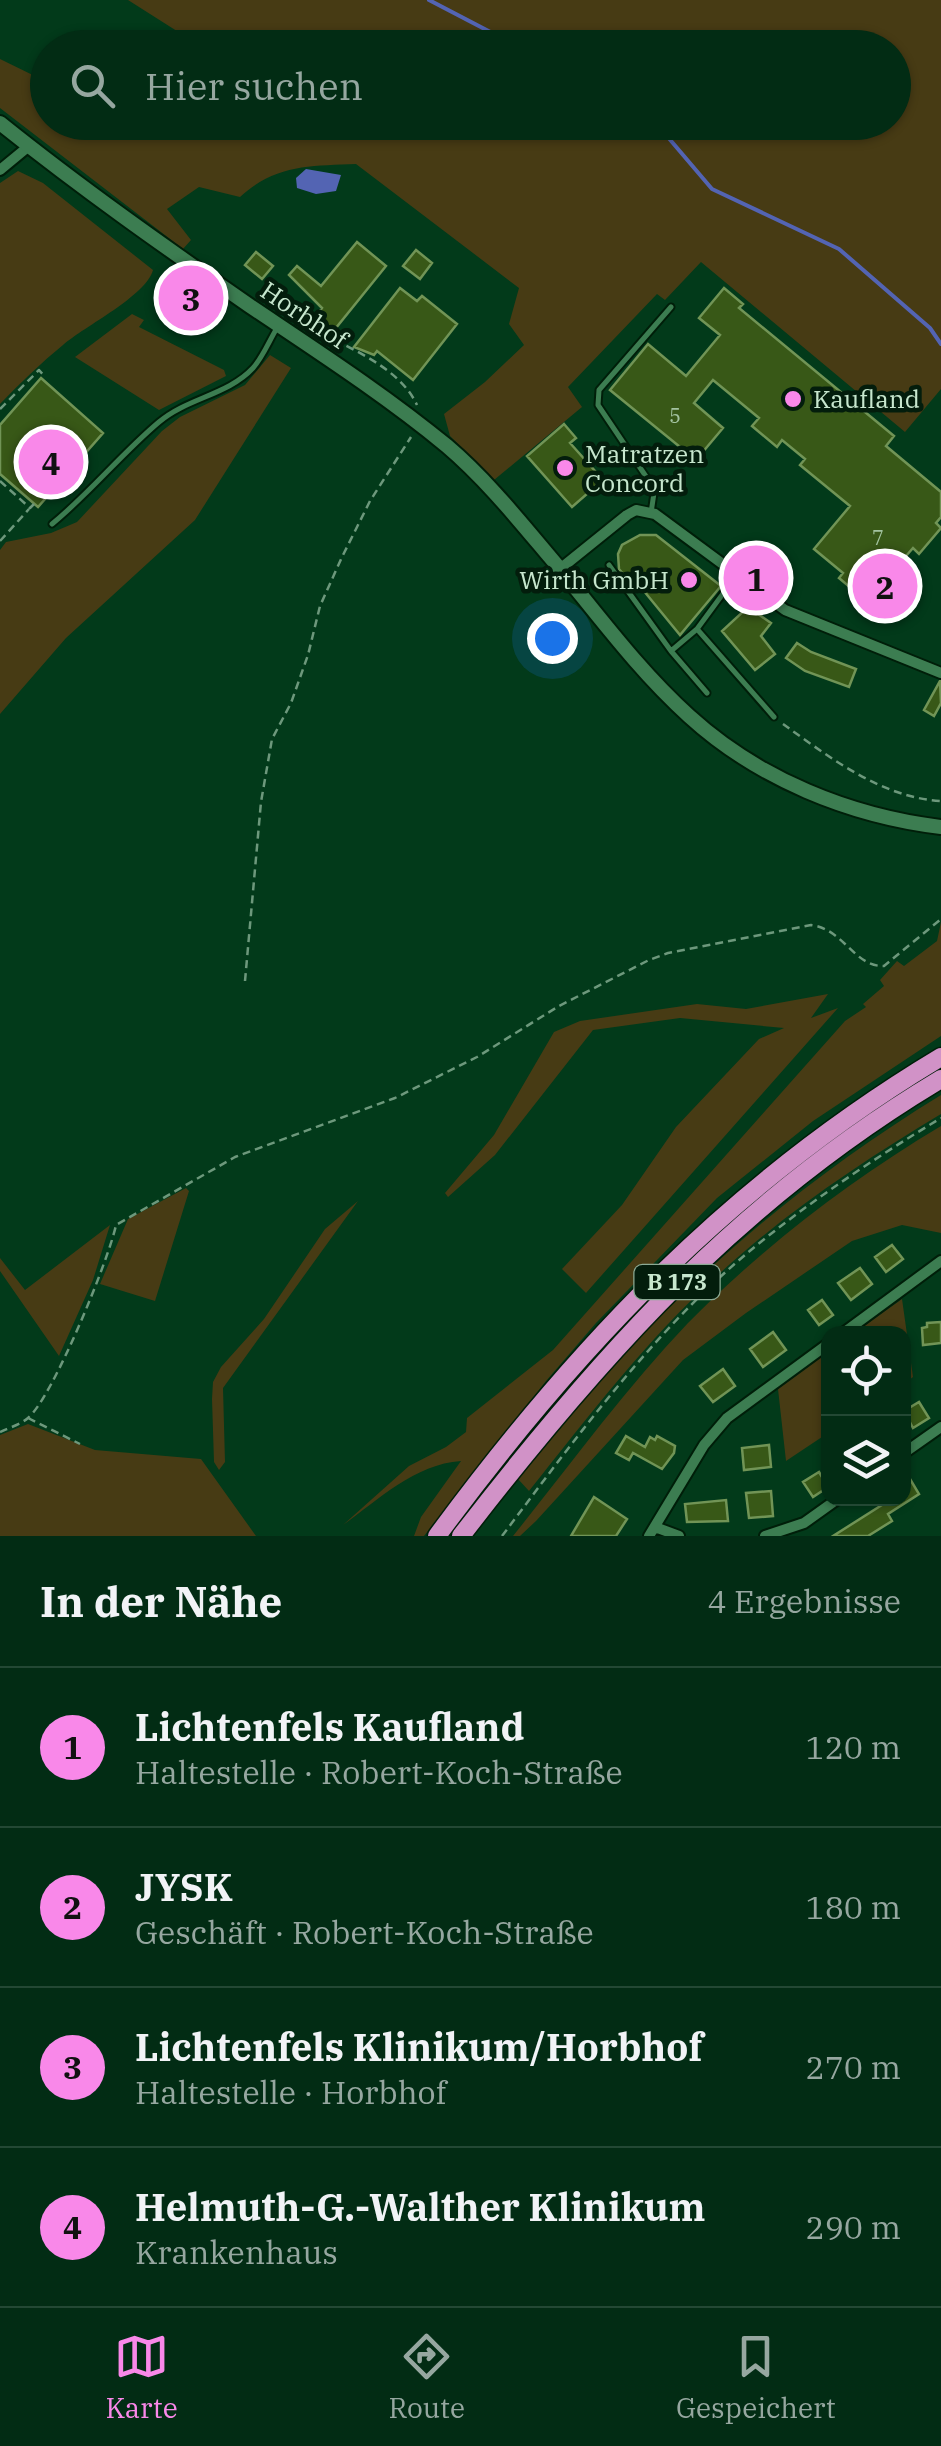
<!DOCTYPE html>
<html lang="de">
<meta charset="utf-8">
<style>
body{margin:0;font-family:"IBM Plex Serif",serif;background:#103822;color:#f1f3f6}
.controls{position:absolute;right:30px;bottom:30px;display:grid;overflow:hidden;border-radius:20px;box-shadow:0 2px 8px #0004}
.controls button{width:90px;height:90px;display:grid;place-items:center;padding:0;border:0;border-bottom:2px solid #234834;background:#022c14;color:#f1f3f6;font:50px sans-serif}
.you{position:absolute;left:552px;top:638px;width:35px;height:35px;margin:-25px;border:8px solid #fff;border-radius:50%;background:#1a73e8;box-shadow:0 0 0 15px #1a73e833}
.badge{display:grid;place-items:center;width:65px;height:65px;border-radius:50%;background:#f988e9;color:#111;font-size:32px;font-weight:700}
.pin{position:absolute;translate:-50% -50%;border:5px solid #fff;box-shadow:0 2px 10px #0006}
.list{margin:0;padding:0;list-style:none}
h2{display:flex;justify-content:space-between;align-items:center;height:130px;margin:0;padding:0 40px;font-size:42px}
h2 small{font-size:32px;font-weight:400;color:#96a7a0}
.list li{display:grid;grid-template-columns:65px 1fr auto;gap:30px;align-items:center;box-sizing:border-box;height:160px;padding:0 40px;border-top:2px solid #234834}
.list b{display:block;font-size:38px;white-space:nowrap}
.list p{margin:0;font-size:32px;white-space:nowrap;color:#96a7a0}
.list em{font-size:32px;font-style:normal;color:#96a7a0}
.icon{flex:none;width:55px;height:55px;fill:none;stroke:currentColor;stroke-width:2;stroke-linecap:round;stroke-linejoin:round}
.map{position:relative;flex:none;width:941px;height:1536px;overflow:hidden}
.search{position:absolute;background:#022c14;box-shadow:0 2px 8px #0004;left:30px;right:30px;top:30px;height:110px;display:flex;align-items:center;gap:25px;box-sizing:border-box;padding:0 35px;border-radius:55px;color:#96a7a0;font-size:38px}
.sheet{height:770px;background:#022c14}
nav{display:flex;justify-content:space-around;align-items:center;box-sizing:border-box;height:140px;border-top:2px solid #234834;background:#022c14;font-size:28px;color:#96a7a0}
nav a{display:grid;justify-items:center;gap:5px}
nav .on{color:#f988e9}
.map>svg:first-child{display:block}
</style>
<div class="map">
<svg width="941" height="1536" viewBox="0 0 941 1536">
<rect width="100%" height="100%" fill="#023a1a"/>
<!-- green -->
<path fill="#473b14" d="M 128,0 L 941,0 L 941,389 L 905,432 L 701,262 L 665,300 L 657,294 L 568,387 L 582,407 L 494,480 L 450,436 L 444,414 L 485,382 L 524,345 L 509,324 L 519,288 L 356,164 C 310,166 276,164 240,197 L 199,187 L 167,209 L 191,240 L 183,249 L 0,108 L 0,59 L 47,82 L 48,122 L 131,123 L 149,131 L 161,122 L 894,122 L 894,48 L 202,47 Z
M 18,171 L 43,183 L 153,270 C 146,296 85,326 63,345 C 41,363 20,383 0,404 L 0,183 Z
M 132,314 L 144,320 L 139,327 L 224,370 L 226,376 L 159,410 L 75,357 Z
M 270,355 L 291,368 L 195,520 L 66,638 L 0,714 L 0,550 L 6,542 L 51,533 L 77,522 L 162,431 L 180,417 L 245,385 Z
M 941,922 L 941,1036 L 813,1121 L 717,1198 L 596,1323 L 546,1381 L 424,1536 L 414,1536 L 421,1517 L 461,1461 C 415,1464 378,1500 343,1525 L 409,1466 L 446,1447 L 466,1432 L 467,1418 L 553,1350 L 845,1021 L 866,1007 L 863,1004 L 884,986 L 880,980 L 897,961 L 904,966 L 937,941 Z
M 828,994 L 811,1018 L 838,1008 L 586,1293 L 562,1269 L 622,1205 L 676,1127 L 759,1039 L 784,1028 L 680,1018 L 593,1030 L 495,1155 L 448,1197 L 445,1193 L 494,1135 L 554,1032 L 580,1021 L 697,1004 L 746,1009 Z
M 941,1095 L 941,1114 C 863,1161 786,1212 719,1274 C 647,1339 589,1416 529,1491 L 518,1479 C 641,1321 770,1200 941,1095 Z
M 941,1126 L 941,1233 L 902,1225 L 852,1241 L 746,1313 L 683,1360 L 536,1521 L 520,1536 L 513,1536 C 570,1465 625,1389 688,1323 C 763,1247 849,1181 941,1126 Z
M 186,1188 L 189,1191 L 155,1301 L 100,1284 L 128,1219 Z
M 358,1201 L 223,1388 L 225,1462 L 219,1470 L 214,1462 L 212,1399 L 213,1382 L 221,1367 L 264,1319 L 325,1229 Z
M 110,1225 L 93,1280 L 59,1356 L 0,1271 L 0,1258 L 25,1290 Z
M 902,1299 L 913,1377 L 904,1384 L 904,1334 L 854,1333 Z
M 828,1352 L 828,1433 L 786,1461 L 778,1389 Z
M 28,1424 L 95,1450 L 201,1459 L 256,1536 L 0,1536 L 0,1435 Z"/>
<!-- water -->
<path fill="#5364b3" d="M 306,169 L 341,175 L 336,191 L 316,194 L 297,188 L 296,178 Z"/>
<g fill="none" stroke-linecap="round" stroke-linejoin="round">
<!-- stream -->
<path stroke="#5364b3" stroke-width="4" d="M 429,0 L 521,48
M 655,122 L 712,189 L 839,249 L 930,328 L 941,344"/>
</g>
<!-- building -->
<path fill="#385817" stroke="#719456" stroke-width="2.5" d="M 357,242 L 386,266 L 331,334 L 312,322 L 322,308 L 289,275 L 297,266 L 321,286 Z
M 416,250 L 432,263 L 420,279 L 403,266 Z
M 256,252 L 273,266 L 262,279 L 245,265 Z
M 400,288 L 417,301 L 422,296 L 457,324 L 413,380 L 377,351 L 374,355 L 354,347 Z
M 724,288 L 743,304 L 739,308 L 894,436 L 886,446 L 941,492 L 941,517 L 936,523 L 941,528 L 919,554 L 913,548 L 899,564 L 908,571 L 880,605 L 868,594 L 864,599 L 839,578 L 843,573 L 814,549 L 850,506 L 800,465 L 805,459 L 782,440 L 777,447 L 752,426 L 759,418 L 713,380 L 694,403 L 723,428 L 696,460 L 610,390 L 648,344 L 686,376 L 720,335 L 699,318 Z
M 41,378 L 103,433 L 38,507 L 0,474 L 0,425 Z
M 564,424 L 576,438 L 570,443 L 603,480 L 572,507 L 527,456 Z
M 640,535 L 656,535 L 721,586 L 680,635 L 639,585 L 629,581 L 619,569 L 618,554 L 622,545 Z
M 748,607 L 771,623 L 761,636 L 775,654 L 755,670 L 722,631 Z
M 797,643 L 811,652 L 856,669 L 849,687 L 805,671 L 786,658 Z
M 940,681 L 941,703 L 934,716 L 924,710 Z
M 892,1245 L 903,1259 L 886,1272 L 875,1257 Z
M 860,1268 L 872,1284 L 851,1300 L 838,1283 Z
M 822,1300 L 833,1315 L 819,1325 L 808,1310 Z
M 941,1322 L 941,1343 L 923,1345 L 922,1328 L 927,1327 L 927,1323 Z
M 773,1332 L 786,1350 L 763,1367 L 750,1349 Z
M 723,1369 L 735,1386 L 713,1402 L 700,1386 Z
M 919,1402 L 929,1418 L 913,1428 L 904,1411 Z
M 626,1436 L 645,1447 L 650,1437 L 655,1440 L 657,1436 L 675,1446 L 674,1453 L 662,1469 L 633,1453 L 629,1460 L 616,1453 Z
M 769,1445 L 771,1467 L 744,1470 L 742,1448 Z
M 819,1472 L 828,1487 L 813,1497 L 803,1482 Z
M 910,1479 L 919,1494 L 888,1514 L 892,1521 L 868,1536 L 833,1536 L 893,1498 L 904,1498 L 904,1484 Z
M 771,1491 L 773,1516 L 749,1518 L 746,1493 Z
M 594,1497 L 627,1519 L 616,1536 L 571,1536 Z
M 726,1500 L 728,1521 L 687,1522 L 685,1504 Z"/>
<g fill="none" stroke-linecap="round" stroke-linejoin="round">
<defs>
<path id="lane" d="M 651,513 L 654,493 L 647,478 L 598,405 L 599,390 L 671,307
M 52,524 C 90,493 121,454 159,422 C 187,398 228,395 253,368 C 263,357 269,341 277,328
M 609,565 L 671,651 L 707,693
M 736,576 L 697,629 L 774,717
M 671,651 L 697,629"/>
<path id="street" d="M 0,170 L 29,146
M 560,569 L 627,515 L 636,510 L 655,514 L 785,610 L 941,673
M 842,1334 L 941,1261
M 904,1453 L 941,1427
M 655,1527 L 679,1536
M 649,1536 L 704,1445 L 727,1418 L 828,1344
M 765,1536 L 804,1523 L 839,1498"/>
<path id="secondary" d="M 0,123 C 81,188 165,247 250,306 C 317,351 385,395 447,446 C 487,480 521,523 555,563 C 598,615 639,671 689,716 C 758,779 850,816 941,827"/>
<path id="highway" d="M 437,1536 C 579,1343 734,1181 941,1057
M 461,1536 C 602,1353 740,1199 941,1079"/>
</defs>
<!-- lane casing -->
<use href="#lane" stroke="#001e09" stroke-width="9"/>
<!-- street casing -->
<use href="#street" stroke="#001e09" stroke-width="14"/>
<!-- secondary casing -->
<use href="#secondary" stroke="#001e09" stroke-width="18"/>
<!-- highway casing -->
<use href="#highway" stroke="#001e09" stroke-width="21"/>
<!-- path -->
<path stroke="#6d987c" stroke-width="2.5" stroke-dasharray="8 5" stroke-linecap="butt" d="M 303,319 L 309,327 C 346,347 399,366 417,405
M 0,409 L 39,370 L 45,377
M 0,481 L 30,508 L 34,504
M 0,541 L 29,509
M 783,724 C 829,757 882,798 941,801
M 245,981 L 261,802 L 272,739 L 291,703 L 308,655 L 320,606 L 342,557 L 370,501 L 411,437
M 28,1418 L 80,1444
M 0,1432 C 9,1428 21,1424 28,1418 C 53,1397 109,1259 116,1225 L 235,1157 L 395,1098 L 477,1057 L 559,1006 L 649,960 L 668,953 L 811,925 C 844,929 854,967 884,966 L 941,919
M 502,1536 C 569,1447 636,1355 718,1279 C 780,1221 868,1162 941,1118"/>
<!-- lane -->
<use href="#lane" stroke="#3c7d51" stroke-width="5"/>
<!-- street -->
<use href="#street" stroke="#3c7d51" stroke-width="10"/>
<!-- secondary -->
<use href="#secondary" stroke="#3c7d51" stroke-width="14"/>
<!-- highway -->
<use href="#highway" stroke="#d192c7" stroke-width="18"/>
</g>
<!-- markers -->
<g fill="#f988e9" stroke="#031d0c" stroke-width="4">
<circle cx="793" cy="399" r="10"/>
<circle cx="565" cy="468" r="10"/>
<circle cx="689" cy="580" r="10"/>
</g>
<g text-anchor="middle" stroke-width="9" stroke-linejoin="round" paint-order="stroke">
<!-- number labels -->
<g font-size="20" fill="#a3c3a0">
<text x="675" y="423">5</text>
<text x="878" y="545">7</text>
</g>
<!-- shield labels -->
<rect fill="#031d0c" stroke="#8caa94" stroke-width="2.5" x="634.5" y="1265" width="85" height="34" rx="8"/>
<g font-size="22" font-weight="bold" fill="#c7e7ce">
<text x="677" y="1290">B 173</text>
</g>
<!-- street labels -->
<g font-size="25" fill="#c7e7ce" stroke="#031d0c">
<text transform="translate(304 315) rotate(34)" y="9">Horbhof</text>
</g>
<!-- poi labels -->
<g font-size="25" fill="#c7e7ce" stroke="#031d0c" text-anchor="start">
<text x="813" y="408">Kaufland</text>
<text x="585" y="463">Matratzen<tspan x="585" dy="29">Concord</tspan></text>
<text x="669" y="589" text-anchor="end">Wirth GmbH</text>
</g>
</g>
</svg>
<div class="controls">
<button><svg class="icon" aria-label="locate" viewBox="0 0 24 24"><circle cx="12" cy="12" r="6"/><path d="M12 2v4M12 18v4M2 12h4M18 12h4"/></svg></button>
<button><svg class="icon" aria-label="layers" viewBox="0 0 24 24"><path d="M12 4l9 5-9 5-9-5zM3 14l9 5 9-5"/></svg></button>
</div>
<div class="you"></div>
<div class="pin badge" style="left:756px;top:578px">1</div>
<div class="pin badge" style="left:885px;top:586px">2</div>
<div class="pin badge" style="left:191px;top:298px">3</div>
<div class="pin badge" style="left:51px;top:462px">4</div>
<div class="search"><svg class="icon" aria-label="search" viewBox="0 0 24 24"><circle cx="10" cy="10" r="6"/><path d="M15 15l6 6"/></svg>Hier suchen</div>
</div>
<section class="sheet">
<h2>In der Nähe<small>4 Ergebnisse</small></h2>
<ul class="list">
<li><span class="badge">1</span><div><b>Lichtenfels Kaufland</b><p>Haltestelle · Robert-Koch-Straße</p></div><em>120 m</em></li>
<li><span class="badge">2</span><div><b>JYSK</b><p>Geschäft · Robert-Koch-Straße</p></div><em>180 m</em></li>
<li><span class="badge">3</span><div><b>Lichtenfels Klinikum/Horbhof</b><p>Haltestelle · Horbhof</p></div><em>270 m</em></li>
<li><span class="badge">4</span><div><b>Helmuth-G.-Walther Klinikum</b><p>Krankenhaus</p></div><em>290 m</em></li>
</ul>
</section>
<nav>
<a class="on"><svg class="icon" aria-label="map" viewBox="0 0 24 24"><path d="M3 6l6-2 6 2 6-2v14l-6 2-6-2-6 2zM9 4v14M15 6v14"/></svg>Karte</a>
<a><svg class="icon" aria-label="directions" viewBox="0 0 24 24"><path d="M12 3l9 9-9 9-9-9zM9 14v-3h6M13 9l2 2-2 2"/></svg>Route</a>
<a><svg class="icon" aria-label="saved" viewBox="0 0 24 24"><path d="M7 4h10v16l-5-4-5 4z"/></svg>Gespeichert</a>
</nav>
